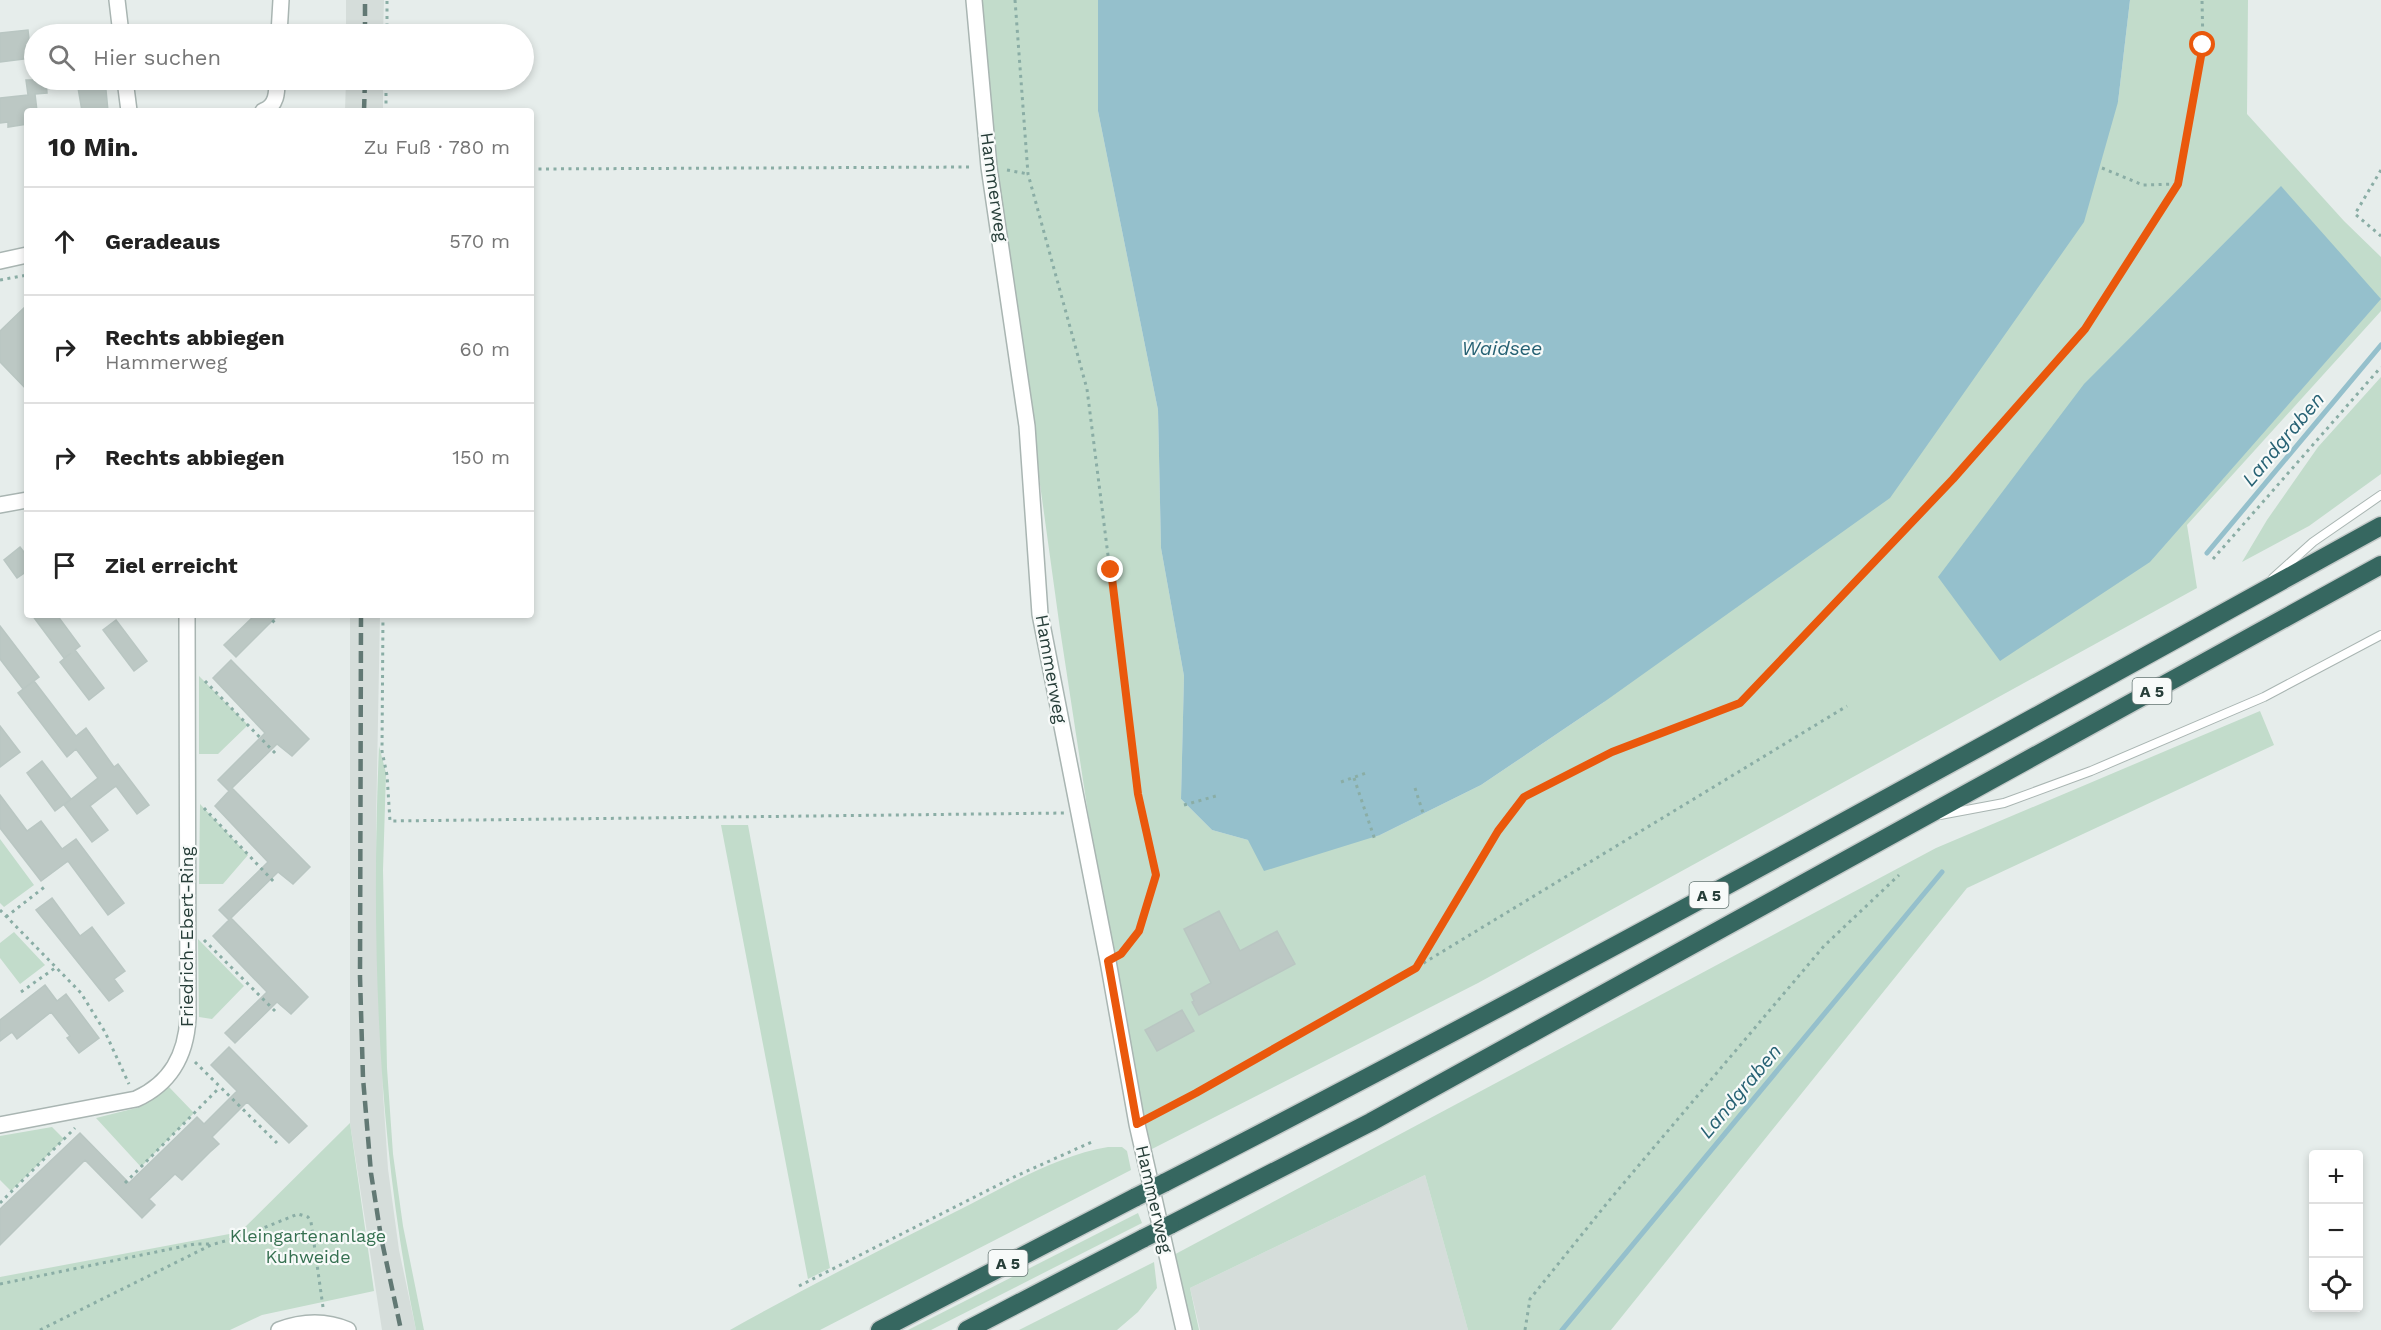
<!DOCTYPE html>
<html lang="de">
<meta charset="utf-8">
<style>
body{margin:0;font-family:"Work Sans",sans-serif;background:#f2f2f2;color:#222}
.controls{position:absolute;right:18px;bottom:18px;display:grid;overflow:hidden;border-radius:6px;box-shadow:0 3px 9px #0003}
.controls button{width:54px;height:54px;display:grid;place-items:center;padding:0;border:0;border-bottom:2px solid #e0e0e0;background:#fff;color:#222;font:30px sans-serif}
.stop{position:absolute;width:18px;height:18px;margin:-14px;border:4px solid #ea580c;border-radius:50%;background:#fff}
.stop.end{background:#ea580c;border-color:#fff;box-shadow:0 2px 6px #0008}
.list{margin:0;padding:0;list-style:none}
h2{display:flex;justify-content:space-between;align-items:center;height:78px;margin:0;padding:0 24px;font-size:26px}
h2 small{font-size:20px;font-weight:400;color:#767676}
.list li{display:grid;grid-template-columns:39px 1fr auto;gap:18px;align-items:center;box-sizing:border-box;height:108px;padding:0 24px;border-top:2px solid #e0e0e0}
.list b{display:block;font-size:22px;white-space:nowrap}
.list p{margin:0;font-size:20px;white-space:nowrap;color:#767676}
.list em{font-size:20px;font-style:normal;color:#767676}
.icon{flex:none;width:33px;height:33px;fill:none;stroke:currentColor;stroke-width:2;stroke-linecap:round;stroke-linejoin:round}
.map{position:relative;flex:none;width:2381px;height:1330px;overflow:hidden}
.search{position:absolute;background:#fff;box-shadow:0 3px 9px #0003;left:24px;top:24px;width:510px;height:66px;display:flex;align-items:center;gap:15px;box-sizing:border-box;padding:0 21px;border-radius:33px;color:#767676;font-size:22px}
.panel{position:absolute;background:#fff;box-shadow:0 3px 9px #0003;left:24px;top:108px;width:510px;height:510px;border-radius:6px}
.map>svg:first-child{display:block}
</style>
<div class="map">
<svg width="2381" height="1330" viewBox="0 0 2381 1330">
<rect width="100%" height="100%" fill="#e6edeb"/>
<!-- built -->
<path fill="#d5ddda" d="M 346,0 L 384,0 L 383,34 L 346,34 Z
M 346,80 L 383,80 L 383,111 L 345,111 Z
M 350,615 L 380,615 L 376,828 L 383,1093 L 388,1169 L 399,1250 L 416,1330 L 382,1330 L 350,1123 Z
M 1425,1175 L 1468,1330 L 1200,1330 L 1190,1288 Z"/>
<!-- green -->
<path fill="#c2dccb" d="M 982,0 L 1098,0 L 1098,111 L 1158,410 L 1161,548 L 1184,676 L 1181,799 L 1212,830 L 1248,840 L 1380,835 L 1481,785 L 1604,702 L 2118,102 L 2130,0 L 2248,0 L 2247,114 L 2344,221 L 2381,257 L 2381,311 L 2187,525 L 2197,588 L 1478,983 L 1150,1150 L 1132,1093 L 1112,944 L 1088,813 L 1060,629 L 998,180 Z
M 2381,377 L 2381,474 L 2309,526 L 2242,562 L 2267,520 L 2318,447 Z
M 199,676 L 248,725 L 218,754 L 199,754 Z
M 2260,711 L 2274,745 L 1967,888 L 1611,1330 L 1468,1330 L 1425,1175 L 1190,1288 L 1199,1330 L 1185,1330 L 1168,1258 L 1936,848 Z
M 379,746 L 386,773 L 383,870 L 387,1068 L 393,1154 L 403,1226 L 424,1330 L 416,1330 C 377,1138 371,941 379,746 Z
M 200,804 L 248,855 L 223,884 L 199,884 Z
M 721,825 L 748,825 L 830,1268 L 808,1279 Z
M 0,839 L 34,885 L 4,907 L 0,903 Z
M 14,932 L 45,965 L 20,984 L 0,958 L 0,943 Z
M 198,939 L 244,986 L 212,1019 L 199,1017 Z
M 169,1087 L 194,1113 L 141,1167 L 96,1118 L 140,1107 Z
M 350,1123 L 374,1291 L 262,1315 L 230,1330 L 0,1330 L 0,1277 L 240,1232 Z
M 52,1127 L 64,1139 L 11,1191 L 0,1180 L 0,1136 Z
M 1108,1147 L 1122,1147 L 1127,1151 L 1131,1170 L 820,1330 L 730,1330 C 803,1289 878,1251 953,1213 C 1002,1189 1054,1156 1108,1147 Z
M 1138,1213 L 1142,1223 L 931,1330 L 908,1330 Z
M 1154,1262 L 1157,1288 L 1138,1312 L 1117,1330 L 1019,1330 Z"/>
<!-- water -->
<path fill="#95c0cc" d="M 1098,0 L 2130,0 L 2118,102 L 2084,222 L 1890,498 L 1604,702 L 1481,785 L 1380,835 L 1264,871 L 1248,840 L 1212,830 L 1181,799 L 1184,676 L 1161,548 L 1158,410 L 1098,111 Z
M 2281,186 L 2381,299 L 2150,562 L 2000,661 L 1938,577 L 2084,384 Z"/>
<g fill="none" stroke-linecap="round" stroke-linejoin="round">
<!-- stream -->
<path stroke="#95c0cc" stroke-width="5" d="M 2207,553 L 2381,345
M 1562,1330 L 1942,872"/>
</g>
<!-- building -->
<path fill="#bcc8c4" stroke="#b9c6c2" stroke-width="1.5" d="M 28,30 L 31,58 L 0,62 L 0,33 Z
M 26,80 L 46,80 L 47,93 L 35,94 L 37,111 L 27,111 L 27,124 L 8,127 L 8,122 L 0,123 L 0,98 L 28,95 Z
M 90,80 L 105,80 L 108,111 L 82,111 L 77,82 Z
M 27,305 L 27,390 L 0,362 L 0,331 Z
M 20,547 L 27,556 L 27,571 L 17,578 L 4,560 Z
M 32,615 L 57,615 L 80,646 L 75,650 L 104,688 L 89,700 L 60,662 L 71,653 L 64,658 Z
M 255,615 L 278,615 L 236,657 L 224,645 Z
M 116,620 L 147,661 L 134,671 L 103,630 Z
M 0,626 L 39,677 L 23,689 L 0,659 Z
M 231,660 L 309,739 L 292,756 L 277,744 L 232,788 L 310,867 L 293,884 L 278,872 L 231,918 L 308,997 L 291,1014 L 277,1002 L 235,1043 L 225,1033 L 267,992 L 213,936 L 229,920 L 219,910 L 268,862 L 215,806 L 229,791 L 218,780 L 265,733 L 213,678 Z
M 34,681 L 76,736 L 86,728 L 114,767 L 118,764 L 149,805 L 137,814 L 116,786 L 90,806 L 108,830 L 92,842 L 64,805 L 98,778 L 76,749 L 67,757 L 18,693 Z
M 0,726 L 20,752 L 0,767 Z
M 42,761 L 71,799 L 55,811 L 27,773 Z
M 0,795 L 27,831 L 41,821 L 62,849 L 76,839 L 124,903 L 108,915 L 68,861 L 41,881 L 0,828 Z
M 52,898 L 80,936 L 92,927 L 125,971 L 114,979 L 123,991 L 109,1001 L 36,910 Z
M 1219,911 L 1240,951 L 1277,931 L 1295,964 L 1199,1015 L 1192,1002 L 1194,1001 L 1191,994 L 1211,983 L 1184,929 Z
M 45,985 L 57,1001 L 66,994 L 99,1038 L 79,1053 L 67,1038 L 70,1036 L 51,1012 L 17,1039 L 12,1032 L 0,1041 L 0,1020 Z
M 1182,1010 L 1194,1031 L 1157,1051 L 1145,1030 Z
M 229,1047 L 307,1126 L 289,1143 L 247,1102 L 212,1137 L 219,1144 L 210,1152 L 182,1180 L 175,1174 L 149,1199 L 155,1205 L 142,1218 L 85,1160 L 0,1245 L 0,1209 L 80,1133 L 129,1183 L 197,1117 L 204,1124 L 237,1091 L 211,1065 Z"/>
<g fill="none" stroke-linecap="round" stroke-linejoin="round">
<defs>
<path id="service" d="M 2273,578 L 2313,542 L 2381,495
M 1940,815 L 2004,803 L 2091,771 L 2264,697 L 2381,635"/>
<path id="minor" d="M 117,0 L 121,34
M 974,0 L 989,167 L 1027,426 L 1040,614 L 1108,961 L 1137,1124 L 1184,1330
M 279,34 L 281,0
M 125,80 L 129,111
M 263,111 C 277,106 277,92 277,80
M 0,261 L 27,255
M 0,505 L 27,500
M 0,1125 L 136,1099 C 171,1083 186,1055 188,1018 L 187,615
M 279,1330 C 303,1321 325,1320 348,1330"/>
<path id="motorway" d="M 1164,1183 C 1574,973 1977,749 2381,526
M 1170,1225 L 1371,1122 L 2381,565
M 880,1330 L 1136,1197
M 967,1330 L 1144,1238"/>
</defs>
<!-- service casing -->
<use href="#service" stroke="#a9b5b2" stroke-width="10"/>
<!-- minor casing -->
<use href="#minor" stroke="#a9b5b2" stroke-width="18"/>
<!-- motorway casing -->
<use href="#motorway" stroke="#c3c9c8" stroke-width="21"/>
<!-- path -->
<path stroke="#8aada5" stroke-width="3" stroke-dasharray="3 4.5" stroke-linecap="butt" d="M 1015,0 L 1028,174 L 1087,389 L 1138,793 L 1156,875 L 1139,931 L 1123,952
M 387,34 L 387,0
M 386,111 L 386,80
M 2102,168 L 2143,185 L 2178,184
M 531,169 L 973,167
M 1007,170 L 1028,174
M 2381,170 L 2355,214 L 2381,236
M 0,280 L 27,275
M 2213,559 L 2381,367
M 267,615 L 277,625
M 383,615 L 382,751 L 387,775 L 390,821 L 1064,813
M 205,681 L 277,755
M 1354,778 L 1375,840
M 1341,782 L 1366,773
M 1415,788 L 1423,813
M 1184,805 L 1216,796
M 204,808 L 275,883
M 0,910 L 81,993 L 105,1032 L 129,1084
M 6,917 L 47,885
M 204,940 L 277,1013
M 1417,967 L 1847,706
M 21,992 L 55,968
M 195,1062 L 277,1143
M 1151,1116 L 1416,967 L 1498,831 L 1524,797 L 1612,752 L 1740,703 L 1953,479 L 2085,329 L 2178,184 L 2203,45 L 2202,0
M 125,1183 L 220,1087
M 0,1203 L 75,1128
M 0,1284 L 195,1244 L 210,1244
M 799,1286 L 1016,1176 L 1094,1141
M 40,1330 L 211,1245 L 246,1235 L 298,1214 L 308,1217 L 311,1222 L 323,1307
M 1525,1330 L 1530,1299 L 1612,1197 L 1824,946 L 1899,875"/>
<!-- service -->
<use href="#service" stroke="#fff" stroke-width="8"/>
<!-- minor -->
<use href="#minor" stroke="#fff" stroke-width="15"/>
<!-- motorway -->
<use href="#motorway" stroke="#366760" stroke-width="18"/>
<!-- rail -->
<path stroke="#627974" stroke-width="4.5" stroke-dasharray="12 6" stroke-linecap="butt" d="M 365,34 L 365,0
M 364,111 L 365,80
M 361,615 L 360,977 L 363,1078 L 371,1173 L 381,1237 L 401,1330"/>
<defs>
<path id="motorway-bridge" d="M 1136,1197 L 1164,1183
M 1144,1238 L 1170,1225"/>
</defs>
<!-- motorway-bridge casing -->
<use href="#motorway-bridge" stroke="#c3c9c8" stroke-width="21" stroke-linecap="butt"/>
<!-- motorway-bridge -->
<use href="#motorway-bridge" stroke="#366760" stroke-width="18"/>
</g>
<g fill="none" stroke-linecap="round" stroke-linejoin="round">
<!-- route -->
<path stroke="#ea580c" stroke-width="8" d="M 1111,570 L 1138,794 L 1156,875 L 1139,931 L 1121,954 L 1108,961 L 1137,1124 L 1196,1093 L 1416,968 L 1498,831 L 1524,797 L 1612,752 L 1740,703 L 1953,479 L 2085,329 L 2178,184 L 2203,45"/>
</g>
<g text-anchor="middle" stroke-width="4.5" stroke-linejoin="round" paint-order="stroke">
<!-- shield labels -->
<g fill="#f7faf9" stroke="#657673" stroke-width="1.5">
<rect x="2132.5" y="678" width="39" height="26" rx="4.5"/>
<rect x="1689.5" y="882" width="39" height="26" rx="4.5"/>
<rect x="988.5" y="1250" width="39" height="26" rx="4.5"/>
</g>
<g font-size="16" font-weight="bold" fill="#273e39">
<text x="2152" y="697">A 5</text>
<text x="1709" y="901">A 5</text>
<text x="1008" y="1269">A 5</text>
</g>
<!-- street labels -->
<g font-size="18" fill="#273e39" stroke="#f7faf9">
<text transform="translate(994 187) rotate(82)" y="6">Hammerweg</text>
<text transform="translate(1051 669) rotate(80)" y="6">Hammerweg</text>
<text transform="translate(187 937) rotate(-90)" y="6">Friedrich-Ebert-Ring</text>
<text transform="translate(1154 1199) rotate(77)" y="6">Hammerweg</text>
</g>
<!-- park labels -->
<g font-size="18" fill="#357050" stroke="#f7faf9">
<text x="308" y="1242">Kleingartenanlage<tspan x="308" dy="21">Kuhweide</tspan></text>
</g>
<!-- water labels -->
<g font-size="20" font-style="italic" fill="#276274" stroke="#f7faf9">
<text x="1502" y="355">Waidsee</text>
<text transform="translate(2283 439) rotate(-50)" y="7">Landgraben</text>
<text transform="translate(1740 1091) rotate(-50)" y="7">Landgraben</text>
</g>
</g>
</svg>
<div class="controls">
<button>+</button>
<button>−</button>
<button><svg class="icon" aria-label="locate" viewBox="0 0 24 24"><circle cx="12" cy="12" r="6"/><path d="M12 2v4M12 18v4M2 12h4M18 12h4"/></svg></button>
</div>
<div class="stop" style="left:2203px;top:45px"></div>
<div class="stop end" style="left:1111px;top:570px"></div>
<div class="search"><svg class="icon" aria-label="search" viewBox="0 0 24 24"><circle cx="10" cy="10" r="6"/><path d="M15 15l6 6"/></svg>Hier suchen</div>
<section class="panel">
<h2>10 Min.<small>Zu Fuß · 780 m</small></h2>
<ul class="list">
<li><svg class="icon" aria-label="ahead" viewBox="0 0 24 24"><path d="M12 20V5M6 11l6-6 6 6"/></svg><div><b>Geradeaus</b></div><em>570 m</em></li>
<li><svg class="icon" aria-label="right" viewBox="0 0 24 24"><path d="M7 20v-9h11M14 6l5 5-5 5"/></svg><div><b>Rechts abbiegen</b><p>Hammerweg</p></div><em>60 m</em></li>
<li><svg class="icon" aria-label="right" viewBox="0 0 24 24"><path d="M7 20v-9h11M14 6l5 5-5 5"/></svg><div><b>Rechts abbiegen</b></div><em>150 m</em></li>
<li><svg class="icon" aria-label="arrive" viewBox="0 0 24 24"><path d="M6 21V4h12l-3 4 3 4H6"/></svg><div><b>Ziel erreicht</b></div></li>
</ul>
</section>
</div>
